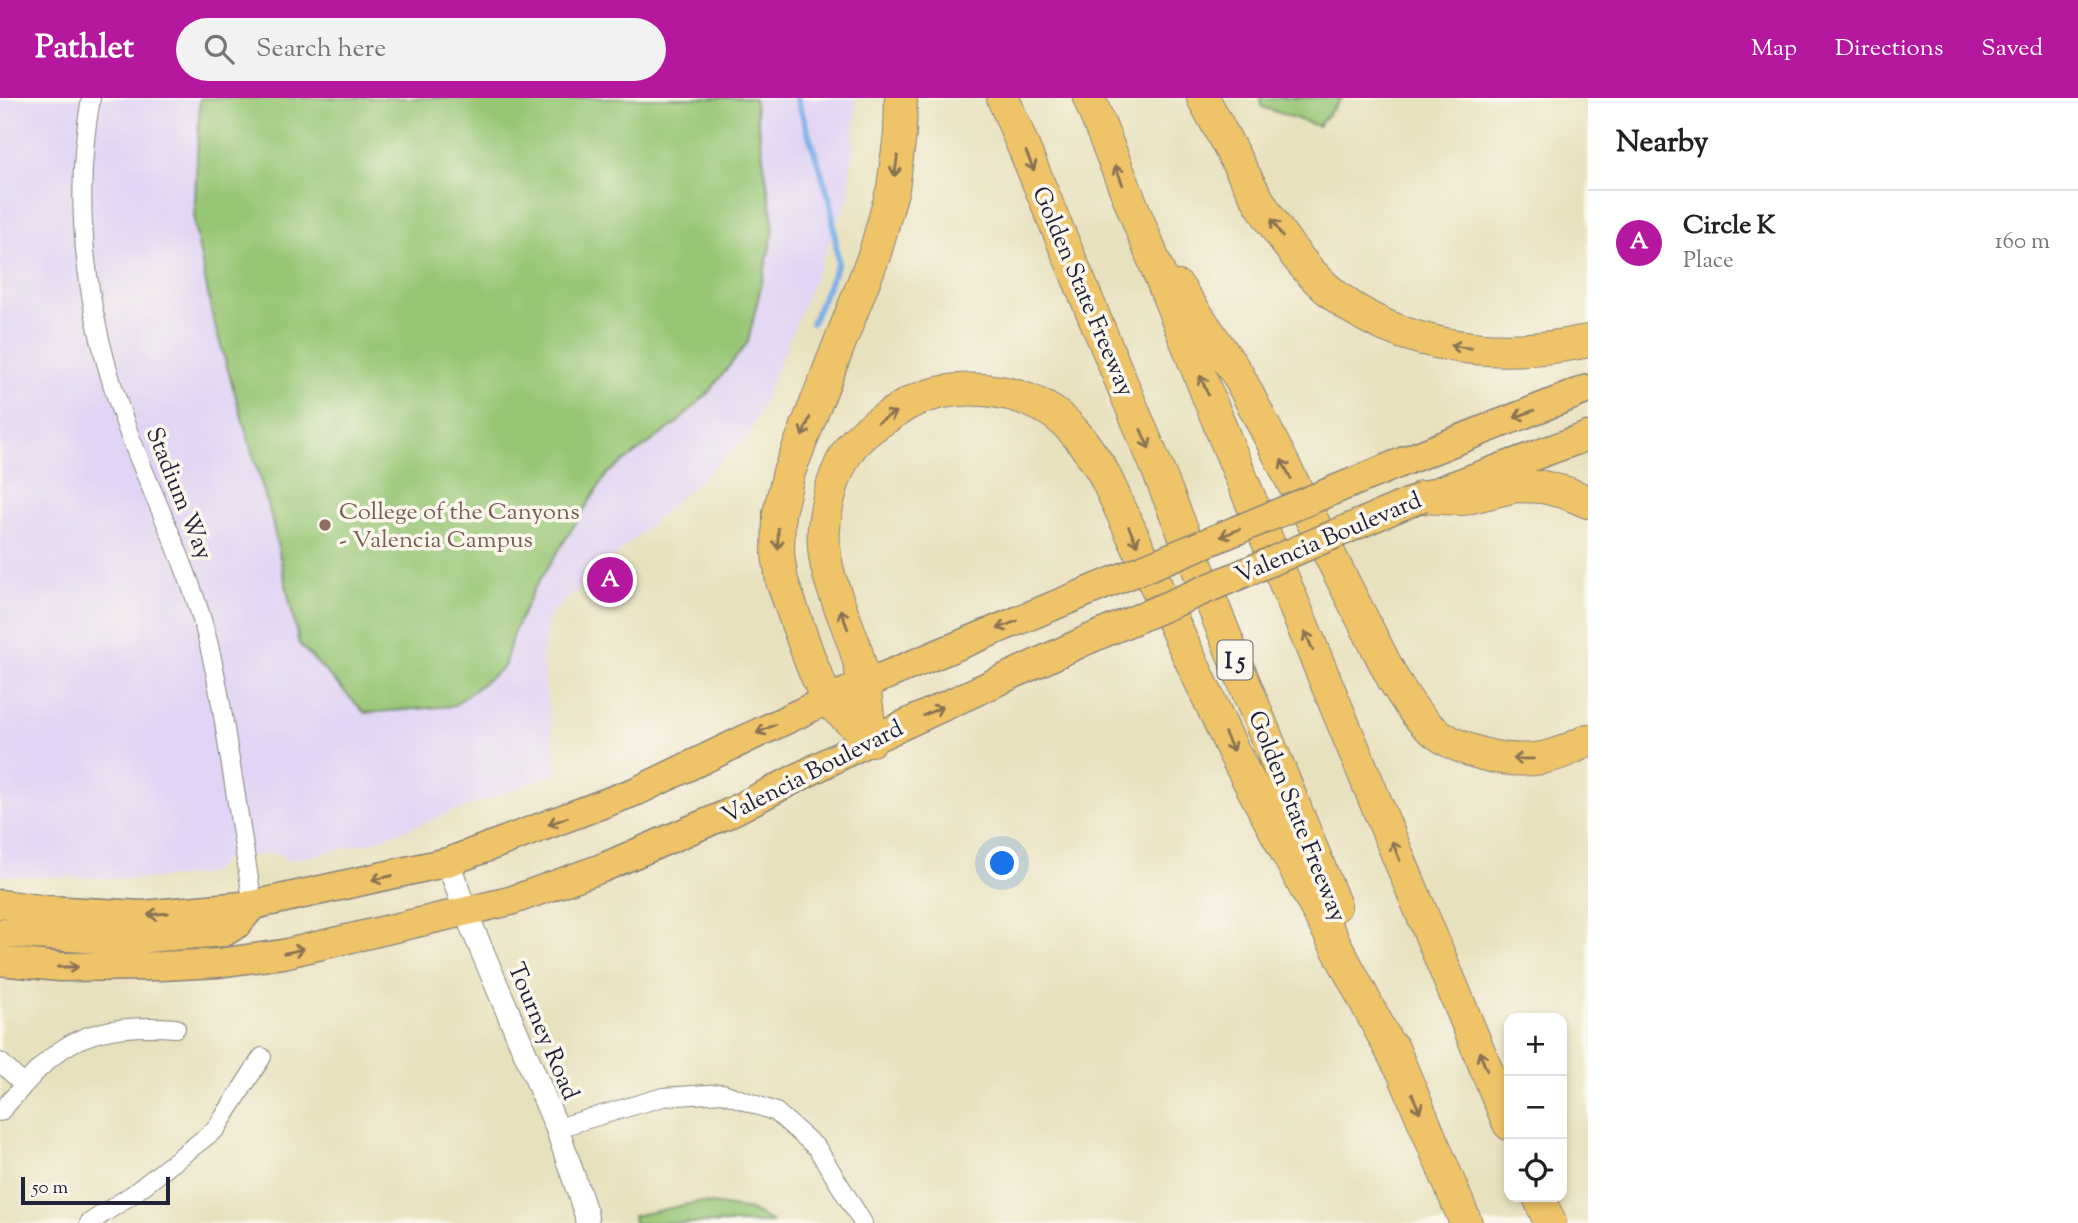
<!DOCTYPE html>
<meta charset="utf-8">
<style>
body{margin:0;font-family:"Sorts Mill Goudy",serif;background:#f2f2f2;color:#202124}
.controls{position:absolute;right:21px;bottom:21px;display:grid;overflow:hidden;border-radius:14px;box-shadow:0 4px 10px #0003}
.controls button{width:63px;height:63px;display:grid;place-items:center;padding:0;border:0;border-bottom:2px solid #e0e0e0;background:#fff;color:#202124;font:35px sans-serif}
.scale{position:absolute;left:21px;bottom:18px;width:149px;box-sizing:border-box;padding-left:7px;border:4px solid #22223b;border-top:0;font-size:19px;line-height:24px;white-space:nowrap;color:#22223b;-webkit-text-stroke:5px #fbf7ec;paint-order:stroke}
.you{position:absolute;left:1003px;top:766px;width:24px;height:24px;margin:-18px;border:5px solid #fff;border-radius:50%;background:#1a73e8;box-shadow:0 0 0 10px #1a73e833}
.badge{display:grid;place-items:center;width:46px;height:46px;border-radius:50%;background:#b5179e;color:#fff;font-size:23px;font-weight:700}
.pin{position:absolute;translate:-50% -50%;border:4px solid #fff;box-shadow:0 2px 7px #0006}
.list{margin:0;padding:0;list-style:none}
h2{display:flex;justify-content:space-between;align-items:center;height:91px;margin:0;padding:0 28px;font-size:30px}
h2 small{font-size:23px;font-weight:400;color:#757577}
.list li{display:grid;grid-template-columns:46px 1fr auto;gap:21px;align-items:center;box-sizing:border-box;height:105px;padding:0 28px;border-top:2px solid #e0e0e0}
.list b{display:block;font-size:26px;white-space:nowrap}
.list p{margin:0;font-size:23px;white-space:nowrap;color:#757577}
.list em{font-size:23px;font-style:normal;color:#757577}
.icon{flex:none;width:38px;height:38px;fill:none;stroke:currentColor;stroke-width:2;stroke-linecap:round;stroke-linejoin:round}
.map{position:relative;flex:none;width:1588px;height:1125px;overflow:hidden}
header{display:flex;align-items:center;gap:42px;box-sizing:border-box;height:98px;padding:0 35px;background:#b5179e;color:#fff}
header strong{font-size:33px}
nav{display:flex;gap:38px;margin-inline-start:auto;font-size:24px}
.search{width:490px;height:63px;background:#f2f2f2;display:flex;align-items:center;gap:18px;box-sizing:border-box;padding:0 24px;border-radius:38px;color:#757577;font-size:26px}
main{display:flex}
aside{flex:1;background:#fff}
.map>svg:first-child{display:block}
</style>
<header>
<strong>Pathlet</strong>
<div class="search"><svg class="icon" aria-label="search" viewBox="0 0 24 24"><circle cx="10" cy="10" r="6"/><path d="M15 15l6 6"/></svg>Search here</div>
<nav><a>Map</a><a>Directions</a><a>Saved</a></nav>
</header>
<main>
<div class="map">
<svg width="1588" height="1125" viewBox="0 0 1588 1125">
<rect width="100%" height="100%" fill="#fbf7ec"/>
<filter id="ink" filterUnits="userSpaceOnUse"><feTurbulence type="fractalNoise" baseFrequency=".0143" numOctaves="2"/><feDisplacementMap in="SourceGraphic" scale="14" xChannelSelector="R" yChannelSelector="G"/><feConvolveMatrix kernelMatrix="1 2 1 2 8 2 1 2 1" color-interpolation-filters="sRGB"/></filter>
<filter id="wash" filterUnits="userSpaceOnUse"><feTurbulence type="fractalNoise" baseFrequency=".00686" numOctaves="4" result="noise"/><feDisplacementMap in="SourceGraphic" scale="28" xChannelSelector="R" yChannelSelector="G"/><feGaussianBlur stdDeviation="1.57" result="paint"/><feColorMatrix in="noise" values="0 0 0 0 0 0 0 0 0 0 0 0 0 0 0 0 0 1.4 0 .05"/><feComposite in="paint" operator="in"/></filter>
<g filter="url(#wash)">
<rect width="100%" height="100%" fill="#e8e1be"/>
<!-- built -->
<path fill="#e1d4f4" d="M 0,0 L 856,0 L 849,97 L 749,338 L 550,516 L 541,560 L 558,675 L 375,743 L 297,761 L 286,762 L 277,754 L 222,762 L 219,769 L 209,776 L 148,781 L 0,778 Z"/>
<!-- green -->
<path fill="#97c675" stroke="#5c7458" stroke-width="2" d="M 200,0 L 754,0 L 774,131 L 748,244 L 708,295 L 677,325 L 607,376 L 534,491 L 513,536 L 504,569 L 453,608 L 365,615 L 299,546 L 271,418 L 213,221 L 194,125 Z
M 1260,0 L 1342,0 L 1318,28 L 1262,9 Z
M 698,1104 L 750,1112 L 774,1125 L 634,1125 L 633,1118 Z"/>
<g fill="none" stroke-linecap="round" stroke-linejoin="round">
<!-- stream -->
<path stroke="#7bb0e9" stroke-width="6" d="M 797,0 L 831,105 L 838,165 L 812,225"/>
</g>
</g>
<g filter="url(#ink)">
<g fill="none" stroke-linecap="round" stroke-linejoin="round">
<defs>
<path id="minor" d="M 91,0 C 70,114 88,225 128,333 C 152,397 184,459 203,525 C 215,566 222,609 228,650 C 237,703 245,755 253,807
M 0,964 L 24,987
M 0,1014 C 19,994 38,968 61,952 C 92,929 138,927 176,930
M 557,1030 L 663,999 L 723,995 L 776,1014 L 817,1050 L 863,1125
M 89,1125 L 133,1096 L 216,1031 L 262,959"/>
<path id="tertiary" d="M 448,764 L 466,815 L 557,1030 L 586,1116 L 587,1125"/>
<path id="primary" d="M 1407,362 L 1588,291
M 1422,399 L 1588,338
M 0,806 L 46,812 L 142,817 L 253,807 L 448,764 L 637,693 L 827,602 L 1070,501
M 0,835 L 120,842 L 224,834 L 237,826 L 253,807
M 0,863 L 60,869 L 161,868 L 218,865 L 283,856 L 510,803 L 602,770 L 725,717 L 871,642 L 1087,542"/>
<path id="motorway" d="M 1003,0 L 1155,365 L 1335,808
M 1089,0 L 1224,338 L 1509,1026
M 1203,0 C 1235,58 1266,127 1312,176 C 1382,251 1493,263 1588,243
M 1178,189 L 1238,277 L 1393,581 C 1404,598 1414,616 1429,629 C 1457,654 1506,666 1542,660 C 1559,657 1573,650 1588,642
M 1422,399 L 1463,401 L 1516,388 L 1543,389 L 1567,395 L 1588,404
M 871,642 C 867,612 865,581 856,553 C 844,512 820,474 824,430 C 826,403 835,372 850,350 C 859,338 874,327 887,319 C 895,314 904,307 914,303 C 956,284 1013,289 1052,314 C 1074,329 1089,352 1103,374 L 1234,655 L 1400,969
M 871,642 L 827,602 L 811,565 L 782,483 L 778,456 L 779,415 L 789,374 L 875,155 L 893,90 L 900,36 L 901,0
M 1393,950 L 1466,1125
M 1539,1099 L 1550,1125"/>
</defs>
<!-- minor casing -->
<use href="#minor" stroke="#85827c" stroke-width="20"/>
<!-- tertiary casing -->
<use href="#tertiary" stroke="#85827c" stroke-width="25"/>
<!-- primary casing -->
<use href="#primary" stroke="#85827c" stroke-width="31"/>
<!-- motorway casing -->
<use href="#motorway" stroke="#85827c" stroke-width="34"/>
<!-- minor -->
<use href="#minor" stroke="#fff" stroke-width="18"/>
<!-- tertiary -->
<use href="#tertiary" stroke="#fff" stroke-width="23"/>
<!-- primary -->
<use href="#primary" stroke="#efc469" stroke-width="28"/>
<!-- motorway -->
<use href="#motorway" stroke="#efc469" stroke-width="32"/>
<defs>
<path id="primary-bridge" d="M 1070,501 L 1407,362
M 1087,542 L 1422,399"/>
</defs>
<!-- primary-bridge casing -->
<use href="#primary-bridge" stroke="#85827c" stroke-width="31" stroke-linecap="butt"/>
<!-- primary-bridge -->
<use href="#primary-bridge" stroke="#efc469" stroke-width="28"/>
</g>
<!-- one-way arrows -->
<defs><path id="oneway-shaft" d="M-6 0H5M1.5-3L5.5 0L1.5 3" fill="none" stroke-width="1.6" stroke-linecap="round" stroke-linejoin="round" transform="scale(1.75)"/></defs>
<g stroke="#887352">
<use href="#oneway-shaft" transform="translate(1030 63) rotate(67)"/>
<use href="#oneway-shaft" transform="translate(896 68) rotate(98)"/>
<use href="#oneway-shaft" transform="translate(1119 77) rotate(-111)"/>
<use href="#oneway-shaft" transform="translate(1277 130) rotate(-121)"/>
<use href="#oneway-shaft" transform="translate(1461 249) rotate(-173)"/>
<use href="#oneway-shaft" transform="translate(1204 287) rotate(-112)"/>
<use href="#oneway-shaft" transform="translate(1524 316) rotate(159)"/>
<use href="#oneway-shaft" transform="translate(887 319) rotate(-31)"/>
<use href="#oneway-shaft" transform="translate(806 329) rotate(112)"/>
<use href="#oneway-shaft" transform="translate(1145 341) rotate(67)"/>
<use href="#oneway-shaft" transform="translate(1286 371) rotate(-117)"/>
<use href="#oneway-shaft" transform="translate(1230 435) rotate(158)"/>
<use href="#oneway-shaft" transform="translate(1133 438) rotate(65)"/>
<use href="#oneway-shaft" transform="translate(778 441) rotate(91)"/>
<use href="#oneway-shaft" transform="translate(844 521) rotate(-111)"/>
<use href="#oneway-shaft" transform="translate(1007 527) rotate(158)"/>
<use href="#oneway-shaft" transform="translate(1309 543) rotate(-112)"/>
<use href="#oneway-shaft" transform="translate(933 613) rotate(-25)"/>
<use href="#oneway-shaft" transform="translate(766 631) rotate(155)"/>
<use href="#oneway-shaft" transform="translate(1229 644) rotate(65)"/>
<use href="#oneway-shaft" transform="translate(1523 661) rotate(179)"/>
<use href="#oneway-shaft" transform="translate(558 723) rotate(159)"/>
<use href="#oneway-shaft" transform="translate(1396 753) rotate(-112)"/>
<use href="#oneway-shaft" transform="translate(382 780) rotate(167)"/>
<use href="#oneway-shaft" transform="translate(158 816) rotate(175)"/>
<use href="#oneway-shaft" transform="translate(294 853) rotate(-13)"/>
<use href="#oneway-shaft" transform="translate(68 869)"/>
<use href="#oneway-shaft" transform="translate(1483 963) rotate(-112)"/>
<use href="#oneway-shaft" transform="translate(1416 1005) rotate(67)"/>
</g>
</g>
<!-- markers -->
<circle fill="#8d6e63" stroke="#fbf7ec" stroke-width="2.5" cx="325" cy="427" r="7"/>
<g text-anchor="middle" stroke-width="7" stroke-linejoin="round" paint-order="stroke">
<!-- shield labels -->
<rect fill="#fbf7ec" stroke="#636270" stroke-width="2" x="1217.5" y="542.5" width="35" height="39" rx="5"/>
<g font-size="23" font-weight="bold" fill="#22223b">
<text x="1235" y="570">I 5</text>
</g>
<!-- street labels -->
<g font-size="24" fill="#22223b" stroke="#fbf7ec">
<text transform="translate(1084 193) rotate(67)" y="8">Golden State Freeway</text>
<text transform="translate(180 395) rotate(68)" y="8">Stadium Way</text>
<text transform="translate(1328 439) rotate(-23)" y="8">Valencia Boulevard</text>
<text transform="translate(812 673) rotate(-27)" y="8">Valencia Boulevard</text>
<text transform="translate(1298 718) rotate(68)" y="8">Golden State Freeway</text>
<text transform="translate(544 933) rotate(67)" y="8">Tourney Road</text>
</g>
<!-- education labels -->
<g font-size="24" fill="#785e54" stroke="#fbf7ec" text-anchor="start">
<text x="339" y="421">College of the Canyons<tspan x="339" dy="28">- Valencia Campus</tspan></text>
</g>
</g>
</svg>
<div class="controls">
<button>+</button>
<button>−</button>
<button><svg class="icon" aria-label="locate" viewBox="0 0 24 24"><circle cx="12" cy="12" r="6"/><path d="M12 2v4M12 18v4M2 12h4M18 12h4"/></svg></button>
</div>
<div class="scale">50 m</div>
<div class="you"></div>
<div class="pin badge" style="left:610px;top:482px">A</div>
</div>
<aside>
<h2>Nearby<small></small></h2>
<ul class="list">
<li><span class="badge">A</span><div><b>Circle K</b><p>Place</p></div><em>160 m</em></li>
</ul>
</aside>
</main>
